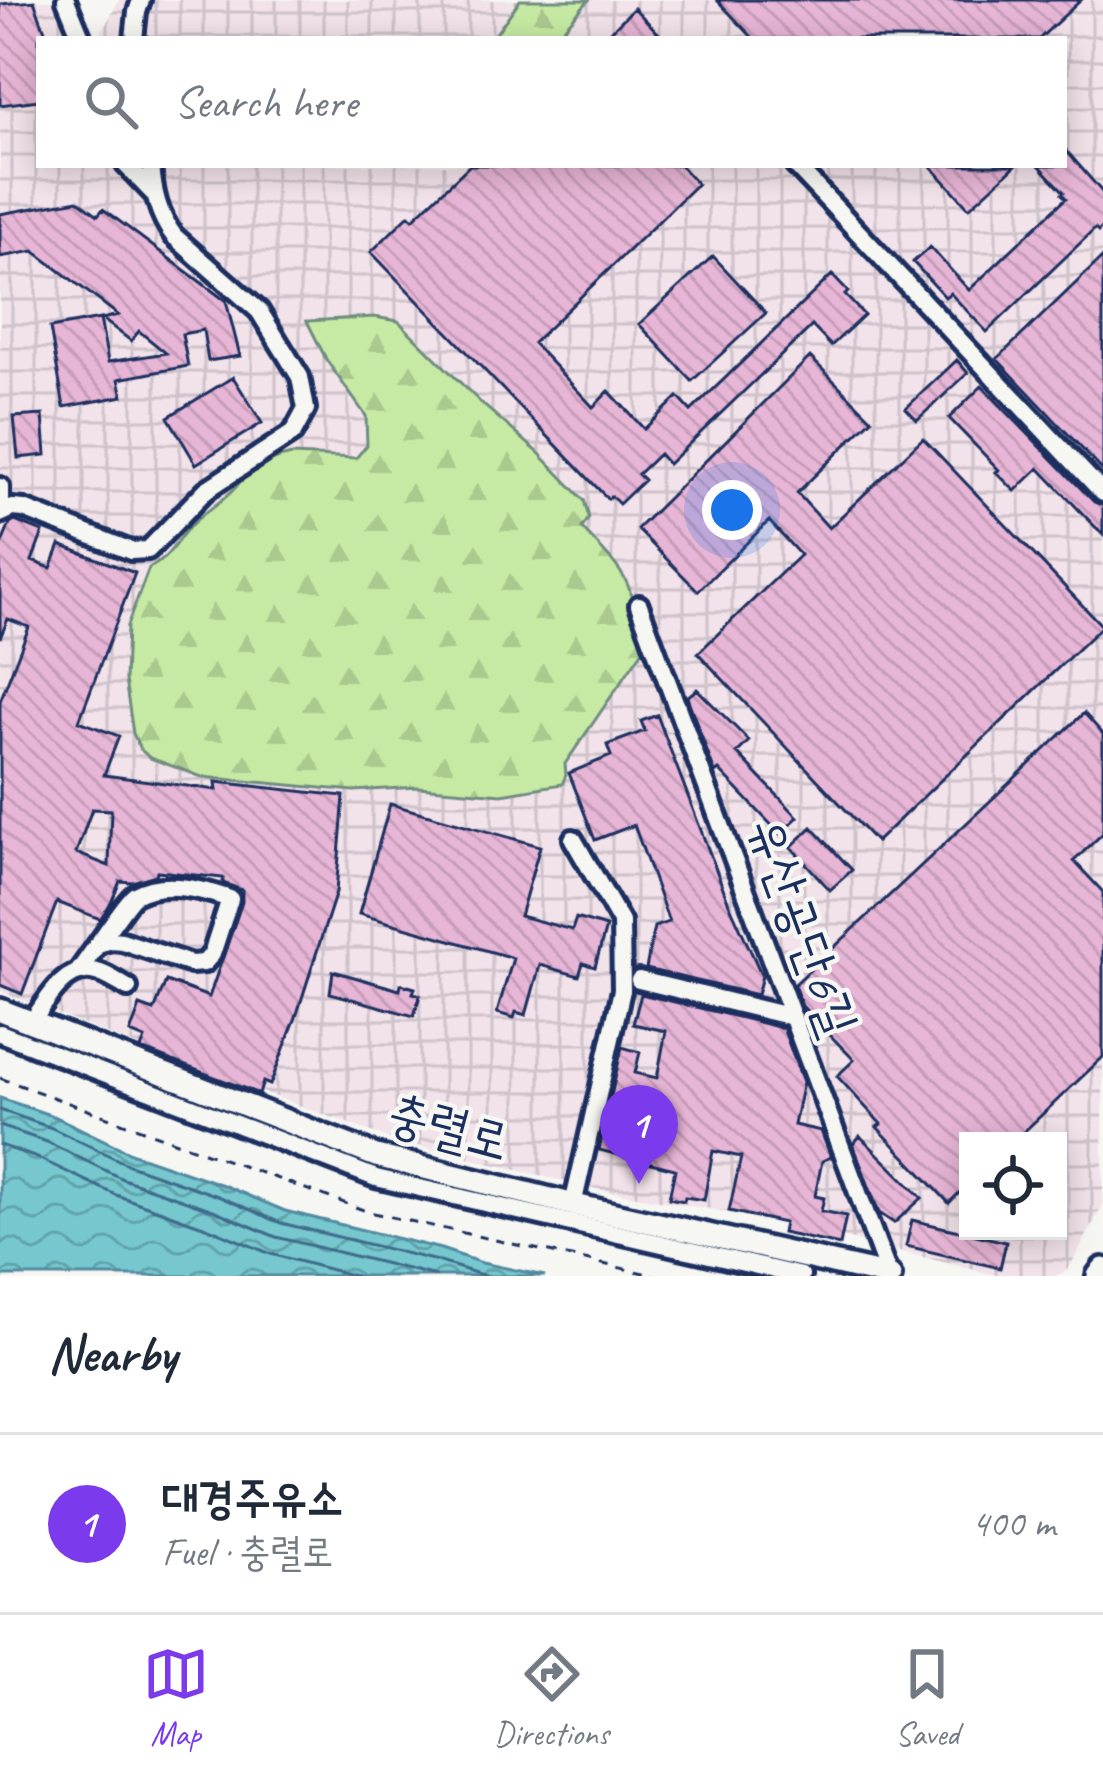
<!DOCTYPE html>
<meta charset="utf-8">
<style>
body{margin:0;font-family:Caveat,"Poor Story",sans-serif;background:#f2f2f3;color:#1f2937}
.controls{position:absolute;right:36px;bottom:36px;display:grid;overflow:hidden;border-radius:0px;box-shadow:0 6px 30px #0003}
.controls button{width:108px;height:108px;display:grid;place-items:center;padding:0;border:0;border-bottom:3px solid #e0e1e3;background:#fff;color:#1f2937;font:60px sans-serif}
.you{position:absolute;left:732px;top:510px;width:42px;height:42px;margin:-30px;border:9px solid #fff;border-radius:50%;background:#1a73e8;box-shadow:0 0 0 18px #1a73e833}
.badge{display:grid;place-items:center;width:78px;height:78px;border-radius:50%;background:#7c3aed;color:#fff;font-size:39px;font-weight:700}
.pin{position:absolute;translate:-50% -99px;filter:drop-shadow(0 3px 6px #0008)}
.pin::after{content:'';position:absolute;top:63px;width:42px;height:36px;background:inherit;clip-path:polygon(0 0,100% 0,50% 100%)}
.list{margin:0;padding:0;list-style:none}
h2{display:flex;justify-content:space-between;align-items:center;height:156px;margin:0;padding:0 48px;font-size:51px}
h2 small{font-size:39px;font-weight:400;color:#747a83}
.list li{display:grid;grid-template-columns:78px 1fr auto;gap:36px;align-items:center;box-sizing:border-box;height:180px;padding:0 48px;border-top:3px solid #e0e1e3}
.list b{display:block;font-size:45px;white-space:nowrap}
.list p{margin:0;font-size:39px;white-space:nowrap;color:#747a83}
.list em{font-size:39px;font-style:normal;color:#747a83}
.icon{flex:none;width:66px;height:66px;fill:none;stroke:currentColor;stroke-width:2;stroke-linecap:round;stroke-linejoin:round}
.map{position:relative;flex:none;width:1103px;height:1276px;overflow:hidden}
.search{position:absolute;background:#fff;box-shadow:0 6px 30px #0003;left:36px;right:36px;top:36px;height:132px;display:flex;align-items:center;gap:30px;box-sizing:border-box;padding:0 42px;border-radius:0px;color:#747a83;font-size:45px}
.sheet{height:336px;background:#fff}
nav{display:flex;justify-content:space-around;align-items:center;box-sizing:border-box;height:168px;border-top:3px solid #e0e1e3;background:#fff;font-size:33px;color:#747a83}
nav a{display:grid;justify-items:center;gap:6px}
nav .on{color:#7c3aed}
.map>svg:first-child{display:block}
</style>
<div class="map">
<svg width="1103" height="1276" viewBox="0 0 1103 1276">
<defs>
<pattern id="industrial-grid" width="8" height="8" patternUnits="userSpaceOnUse" patternTransform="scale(3)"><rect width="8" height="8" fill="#f2e2e9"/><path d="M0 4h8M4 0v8" fill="none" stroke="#cfc2ca"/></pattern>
<pattern id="forest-firs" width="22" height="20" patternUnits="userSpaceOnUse" patternTransform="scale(3)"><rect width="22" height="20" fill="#c6eaa3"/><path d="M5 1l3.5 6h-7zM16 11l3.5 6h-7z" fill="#aac98f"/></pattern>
<pattern id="water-waves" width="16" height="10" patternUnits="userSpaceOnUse" patternTransform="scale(3)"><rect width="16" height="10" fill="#76c7ce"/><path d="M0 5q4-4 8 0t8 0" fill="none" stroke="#60a2aa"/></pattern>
<pattern id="building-back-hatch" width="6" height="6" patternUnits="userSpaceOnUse" patternTransform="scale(3)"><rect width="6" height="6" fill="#e7b5d5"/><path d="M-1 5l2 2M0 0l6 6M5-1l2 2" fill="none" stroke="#c69cb9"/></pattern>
</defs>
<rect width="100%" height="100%" fill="#f6f6f2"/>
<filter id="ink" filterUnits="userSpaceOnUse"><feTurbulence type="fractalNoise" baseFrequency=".00833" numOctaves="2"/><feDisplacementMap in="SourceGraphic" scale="24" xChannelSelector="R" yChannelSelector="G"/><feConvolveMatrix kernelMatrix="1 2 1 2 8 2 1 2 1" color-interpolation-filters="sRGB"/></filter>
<g filter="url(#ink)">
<!-- industrial -->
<path fill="url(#industrial-grid)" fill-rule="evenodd" d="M 0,0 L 74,0 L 90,39 L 39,39 L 39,165 L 1064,165 L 1064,39 L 98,39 L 119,0 L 1103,0 L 1103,1205 L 1068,1270 L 1054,1276 L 1000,1276 L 772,1220 L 597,1189 L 393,1140 L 132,1044 L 0,991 ZM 968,1141 L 1058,1141 L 1058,1231 L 968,1231 Z"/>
<!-- forest -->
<path fill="url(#forest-firs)" stroke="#708c80" stroke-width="3" d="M 520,0 L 589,0 L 554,39 L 492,39 Z
M 374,317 L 398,321 L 481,403 L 538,452 L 584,500 L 589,518 L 582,528 C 598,547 622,566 630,591 C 635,611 637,630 643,650 L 565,764 L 566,775 L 562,784 L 502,794 L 418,787 L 354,791 L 202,777 L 150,758 L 140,749 L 133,733 L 125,680 L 127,626 L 149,568 C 170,558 175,542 190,526 C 206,509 237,495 245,472 L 279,458 L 292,455 L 356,458 L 367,445 L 366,416 L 327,361 L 307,321 Z"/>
<!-- water -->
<path fill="url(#water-waves)" stroke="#528aa1" stroke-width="3" d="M 0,1098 L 56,1117 L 133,1154 L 223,1185 L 285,1211 L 441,1249 L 482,1263 L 545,1276 L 0,1276 Z"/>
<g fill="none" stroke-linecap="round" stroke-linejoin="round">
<!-- shore -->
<path stroke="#3f6c8b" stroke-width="3" d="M 0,1110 L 52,1128 L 129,1165 L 218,1196 L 281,1223 L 437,1261 L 485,1276
M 0,1126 L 47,1142 L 123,1179 L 213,1210 L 276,1237 L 436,1276
M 0,1145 L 40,1159 L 116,1195 L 206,1227 L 271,1254 L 355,1276"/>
</g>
<!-- building -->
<path fill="url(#building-back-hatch)" stroke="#1b2f5e" stroke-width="3" fill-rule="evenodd" d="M 717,0 L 1081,0 L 1039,39 L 754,39 Z
M 34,1 L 48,39 L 39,39 L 39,100 L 0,105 L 0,4 Z
M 634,8 L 664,39 L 603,39 Z
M 1064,148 L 1103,193 L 1103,227 L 1098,232 L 1095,229 L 987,332 L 950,293 L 945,297 L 913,262 L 930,247 L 969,290 L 1066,198 L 1062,194 L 1064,192 L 1039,165 L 1064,165 Z
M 470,165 L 680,165 L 697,184 L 533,343 L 593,407 L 609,391 L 644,429 L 678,397 L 691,411 L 832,275 L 848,292 L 845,295 L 864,315 L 831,346 L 812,326 L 668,464 L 659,454 L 638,474 L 644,480 L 619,504 L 611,496 L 608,499 L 371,252 L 409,215 L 413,219 Z
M 930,165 L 1016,165 L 969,208 Z
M 78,200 L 98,215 L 103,209 L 226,301 L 240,356 L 208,361 L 203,330 L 182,334 L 188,366 L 119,379 L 123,396 L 64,407 L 50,328 L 100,319 L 108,362 L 166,353 L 139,331 L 131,341 L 102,319 L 118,315 L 34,251 L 0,257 L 0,214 Z
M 713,256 L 766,313 L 692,381 L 639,324 Z
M 1103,257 L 1103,471 L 997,359 Z
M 810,357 L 872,419 L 797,493 L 829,528 L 923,438 L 1102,626 L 876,842 L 698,653 L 800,555 L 769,521 L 698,591 L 637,529 Z
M 957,360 L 968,373 L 917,420 L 906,408 Z
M 233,377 L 262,423 L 196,464 L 168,417 Z
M 982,386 L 1094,502 L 1103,505 L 1103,535 L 1039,468 L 1015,491 L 996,472 L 999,470 L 949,418 Z
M 43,415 L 46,455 L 18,458 L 14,417 Z
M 15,521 L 43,532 L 32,561 L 51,568 L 60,545 L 135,573 L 79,721 L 119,736 L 104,775 L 217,790 L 216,782 L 344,796 L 336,892 L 296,1017 L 270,1085 L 263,1082 L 259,1094 L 141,1049 L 145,1039 L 130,1033 L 140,1006 L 154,1011 L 166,981 L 209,997 L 242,902 L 242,890 L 223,883 L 223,878 L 157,871 L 156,875 L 132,882 L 120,881 L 111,903 L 100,919 L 57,902 L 22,994 L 0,985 L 0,701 L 29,627 L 8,619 L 0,638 L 0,548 L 10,524 ZM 92,809 L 111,810 L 109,866 L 76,853 Z
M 697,689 L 749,741 L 737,753 L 798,817 L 780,834 L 719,770 L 715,773 L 687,697 Z
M 1084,713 L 1103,734 L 1103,833 L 1074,861 L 1103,892 L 1103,1057 L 1014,1141 L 968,1141 L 968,1184 L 949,1203 L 877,1127 L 881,1124 L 837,1076 L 854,1060 L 802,1006 L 794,985 Z
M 657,715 L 728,901 L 762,976 L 757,995 L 646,969 L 654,927 L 669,922 L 634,825 L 595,840 L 569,773 L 611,756 L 607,745 L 645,731 L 641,721 Z
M 390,804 L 540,846 L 520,916 L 572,930 L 576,918 L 606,927 L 595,967 L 583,963 L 579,976 L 540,965 L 526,1015 L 516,1012 L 514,1018 L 497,1013 L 513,958 L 359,914 Z
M 812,827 L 852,870 L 830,890 L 791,847 Z
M 333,971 L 400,990 L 401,984 L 415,988 L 413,993 L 420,995 L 414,1016 L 330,993 Z
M 641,994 L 783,1028 L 803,1082 L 794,1125 L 821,1131 L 831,1157 L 822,1161 L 815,1196 L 824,1198 L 821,1211 L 846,1216 L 840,1245 L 782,1233 L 784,1223 L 729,1211 L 741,1157 L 713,1151 L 704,1200 L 685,1197 L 684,1201 L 669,1198 L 675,1169 L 599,1150 L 622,1047 L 640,1052 L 635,1073 L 657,1078 L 666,1031 L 633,1024 Z
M 860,1136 L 922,1198 L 894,1223 L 879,1213 L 853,1144 Z
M 912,1220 L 1006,1242 L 1000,1268 L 906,1246 Z"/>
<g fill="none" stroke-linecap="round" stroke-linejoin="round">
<defs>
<path id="minor" d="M 66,0 L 82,39
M 134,39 L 137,12 L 141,0
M 126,165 L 153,193
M 795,165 L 1103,493
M 0,487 L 0,506
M 0,514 L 13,508 L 24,509 L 131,551 L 148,550 L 206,490 L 293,433 L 306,409 L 300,377 L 284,351 L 259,311 L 174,236 C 158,215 153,191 151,165
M 639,605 L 889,1276
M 78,972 C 88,959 128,899 135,895 C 163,879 202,889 230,899 L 212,954 L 204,963 L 191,964 L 122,941 L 112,940 L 101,943
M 639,980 L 793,1017
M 31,1023 C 45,1004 63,968 91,971 C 104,972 117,982 128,988
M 0,1033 L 376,1178 L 801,1276
M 573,1205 L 622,990 L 621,922 L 573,839"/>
<path id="major" d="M 0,1010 L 376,1156 L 583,1207 L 890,1276
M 1098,1276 L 1103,1269"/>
</defs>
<!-- minor casing -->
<use href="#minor" stroke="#1b2f5e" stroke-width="26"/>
<!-- major casing -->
<use href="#major" stroke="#1b2f5e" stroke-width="30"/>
<!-- path -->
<path stroke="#1b2f5e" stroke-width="3" stroke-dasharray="9 9" stroke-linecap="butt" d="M 0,1078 L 369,1212 L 657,1276"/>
<!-- minor -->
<use href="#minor" stroke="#f6f6f2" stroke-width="16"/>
<!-- major -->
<use href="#major" stroke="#f6f6f2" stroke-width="21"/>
</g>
</g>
<g text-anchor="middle" stroke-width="9" stroke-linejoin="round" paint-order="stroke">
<!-- street labels -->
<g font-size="51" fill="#1b2f5e" stroke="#f6f6f2">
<text transform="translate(804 926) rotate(70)" y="18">유산공단6길</text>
<text transform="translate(449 1126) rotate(15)" y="18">충렬로</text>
</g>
</g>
</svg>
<div class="controls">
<button><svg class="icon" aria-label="locate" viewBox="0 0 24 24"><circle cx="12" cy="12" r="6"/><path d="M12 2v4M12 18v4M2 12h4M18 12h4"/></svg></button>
</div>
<div class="you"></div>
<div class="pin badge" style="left:639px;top:1184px">1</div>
<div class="search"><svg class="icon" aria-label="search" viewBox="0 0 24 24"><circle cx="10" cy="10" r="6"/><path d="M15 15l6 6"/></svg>Search here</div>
</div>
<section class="sheet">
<h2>Nearby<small></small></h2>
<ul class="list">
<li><span class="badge">1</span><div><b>대경주유소</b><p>Fuel · 충렬로</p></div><em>400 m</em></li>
</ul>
</section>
<nav>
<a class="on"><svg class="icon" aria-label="map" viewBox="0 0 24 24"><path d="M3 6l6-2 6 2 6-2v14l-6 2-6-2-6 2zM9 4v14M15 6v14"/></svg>Map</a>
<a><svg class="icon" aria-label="directions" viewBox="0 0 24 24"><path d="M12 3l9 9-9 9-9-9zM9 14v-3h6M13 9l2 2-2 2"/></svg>Directions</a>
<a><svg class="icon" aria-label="saved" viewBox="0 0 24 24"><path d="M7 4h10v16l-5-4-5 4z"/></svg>Saved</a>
</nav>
